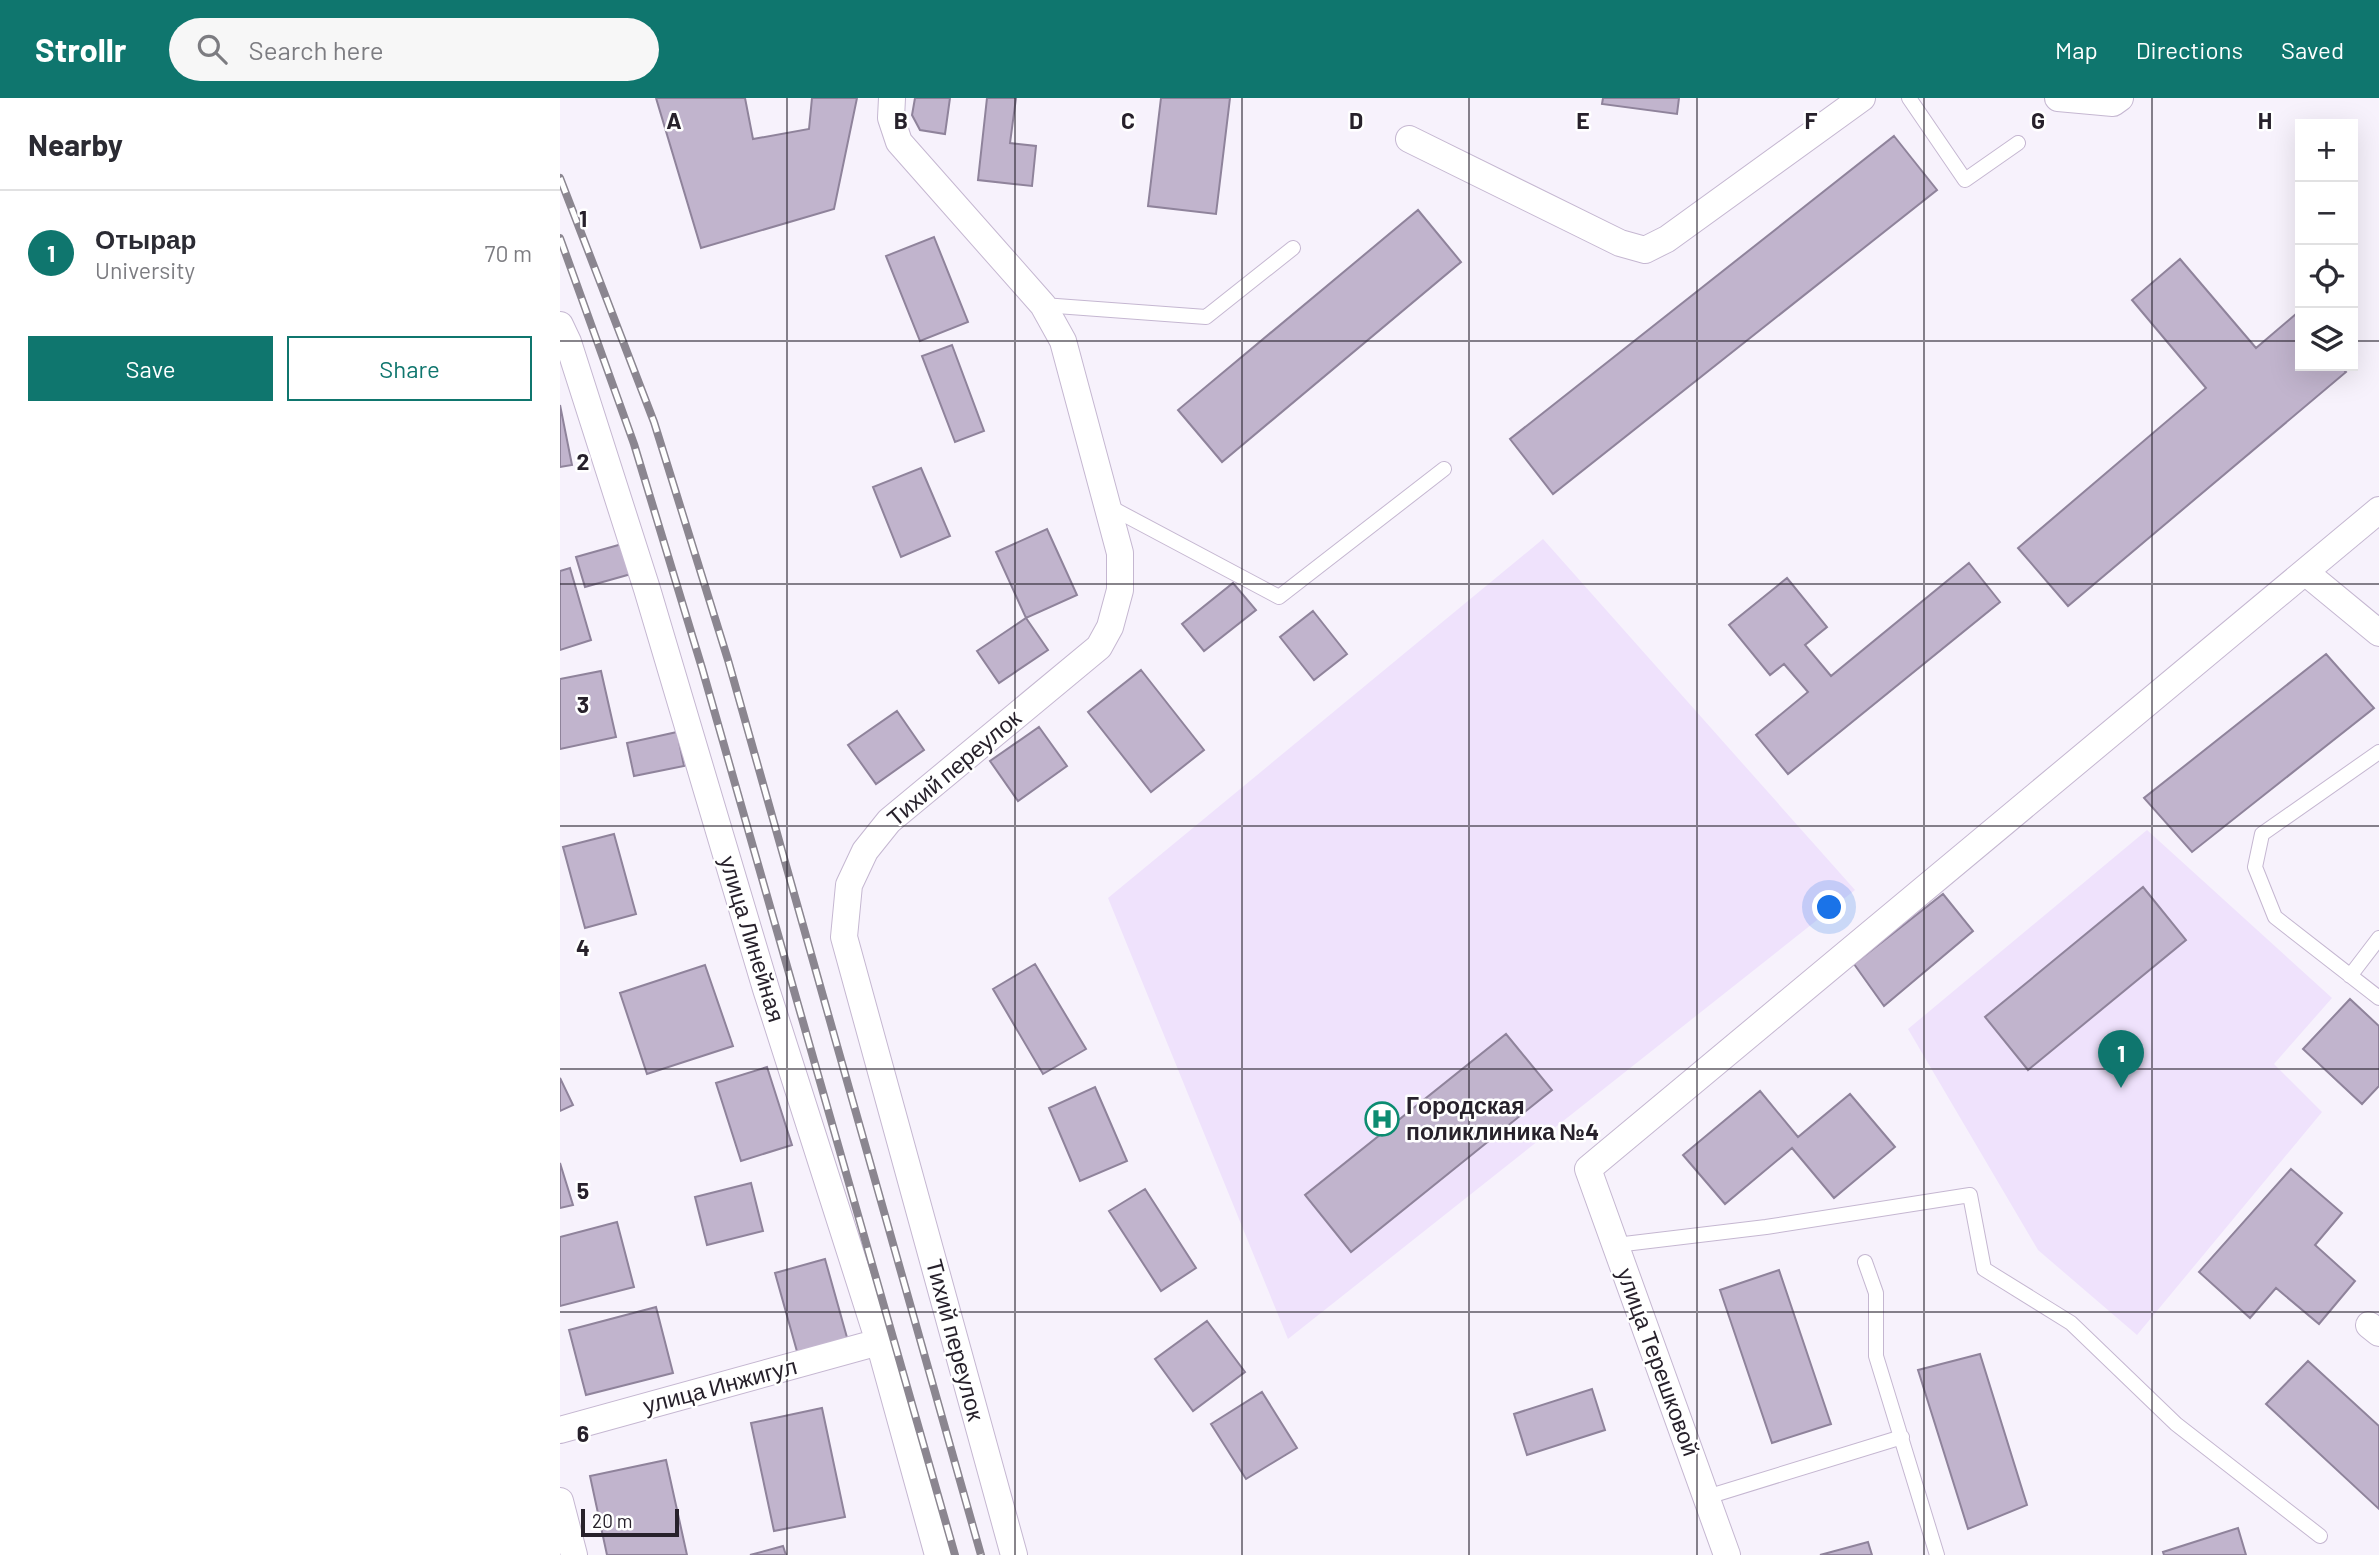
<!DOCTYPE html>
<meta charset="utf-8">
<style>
body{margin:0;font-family:Barlow,sans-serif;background:#f7f7f7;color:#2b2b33}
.controls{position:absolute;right:21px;top:21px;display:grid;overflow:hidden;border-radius:0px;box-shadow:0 7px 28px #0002}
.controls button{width:63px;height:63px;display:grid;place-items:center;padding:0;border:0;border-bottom:2px solid #e1e1e2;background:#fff;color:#2b2b33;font:35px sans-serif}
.scale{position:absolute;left:21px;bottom:18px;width:98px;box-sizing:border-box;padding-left:7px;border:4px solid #27212b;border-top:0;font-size:19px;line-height:24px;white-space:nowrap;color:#27212b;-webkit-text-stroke:5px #fff;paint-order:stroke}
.you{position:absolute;left:1270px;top:810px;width:24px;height:24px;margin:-18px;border:5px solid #fff;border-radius:50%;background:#1a73e8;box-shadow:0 0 0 10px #1a73e833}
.badge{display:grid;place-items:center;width:46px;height:46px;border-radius:50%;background:#0f766e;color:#fff;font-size:23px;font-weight:700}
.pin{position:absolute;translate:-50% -58px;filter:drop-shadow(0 2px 4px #0008)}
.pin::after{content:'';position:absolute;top:37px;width:24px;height:21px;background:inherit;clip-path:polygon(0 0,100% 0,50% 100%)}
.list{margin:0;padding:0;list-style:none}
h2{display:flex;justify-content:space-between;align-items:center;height:91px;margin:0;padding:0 28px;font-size:30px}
h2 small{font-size:23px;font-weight:400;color:#7c7c81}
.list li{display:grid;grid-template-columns:46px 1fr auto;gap:21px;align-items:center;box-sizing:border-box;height:126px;padding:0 28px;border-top:2px solid #e1e1e2}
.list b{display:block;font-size:26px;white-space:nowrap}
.list p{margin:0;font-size:23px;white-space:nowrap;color:#7c7c81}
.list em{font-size:23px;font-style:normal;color:#7c7c81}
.actions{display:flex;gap:14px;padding:21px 28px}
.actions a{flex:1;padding:16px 0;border:2px solid #0f766e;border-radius:0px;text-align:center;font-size:24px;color:#0f766e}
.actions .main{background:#0f766e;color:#fff}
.icon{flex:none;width:38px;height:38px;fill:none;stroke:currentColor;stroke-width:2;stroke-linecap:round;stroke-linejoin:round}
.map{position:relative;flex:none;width:1819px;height:1457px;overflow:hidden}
header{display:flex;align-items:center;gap:42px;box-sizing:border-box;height:98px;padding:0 35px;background:#0f766e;color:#fff}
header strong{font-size:33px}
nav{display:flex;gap:38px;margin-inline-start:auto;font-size:24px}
.search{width:490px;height:63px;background:#f7f7f7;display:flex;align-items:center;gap:18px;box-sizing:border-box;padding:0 24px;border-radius:38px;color:#7c7c81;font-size:26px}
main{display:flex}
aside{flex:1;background:#fff}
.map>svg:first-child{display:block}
</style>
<header>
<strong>Strollr</strong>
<div class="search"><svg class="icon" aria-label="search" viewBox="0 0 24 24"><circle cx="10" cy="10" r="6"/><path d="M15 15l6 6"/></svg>Search here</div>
<nav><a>Map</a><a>Directions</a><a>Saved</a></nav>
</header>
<main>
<aside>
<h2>Nearby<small></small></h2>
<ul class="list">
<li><span class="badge">1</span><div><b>Отырар</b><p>University</p></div><em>70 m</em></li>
</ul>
<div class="actions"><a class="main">Save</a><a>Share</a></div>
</aside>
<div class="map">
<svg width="1819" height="1457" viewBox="0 0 1819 1457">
<rect width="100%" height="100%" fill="#f7f2fc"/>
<!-- built -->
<path fill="#efe2fc" d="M 983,441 L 1295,792 L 728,1241 L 548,800 Z
M 1587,732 L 1772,900 L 1714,966 L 1762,1014 L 1577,1237 L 1478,1152 L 1348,931 Z"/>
<!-- building -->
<path fill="#c1b4cd" stroke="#8f839b" stroke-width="2" d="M 96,0 L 185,0 L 193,41 L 249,31 L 252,0 L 297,0 L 274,111 L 141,150 Z
M 355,0 L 390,0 L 385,36 L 360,32 L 352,17 Z
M 427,0 L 456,0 L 450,45 L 476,48 L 472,88 L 418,82 Z
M 601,0 L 670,0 L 656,116 L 588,108 Z
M 1043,0 L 1119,0 L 1117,16 L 1042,6 Z
M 1334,38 L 1377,92 L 993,396 L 950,341 Z
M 858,112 L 901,164 L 662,364 L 618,312 Z
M 374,139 L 408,224 L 360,243 L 326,158 Z
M 1620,161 L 1696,250 L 1736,216 L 1740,221 L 1740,268 L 1780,268 L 1786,274 L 1508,508 L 1458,450 L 1646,290 L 1572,202 Z
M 392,247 L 424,333 L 395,344 L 362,258 Z
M 0,307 L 12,367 L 0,369 Z
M 361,370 L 390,438 L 341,459 L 313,389 Z
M 487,431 L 517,497 L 466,520 L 436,454 Z
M 62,446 L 71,476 L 25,489 L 16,459 Z
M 1409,465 L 1440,504 L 1228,676 L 1196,637 L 1248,594 L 1224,566 L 1210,577 L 1169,527 L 1227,480 L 1267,529 L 1245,547 L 1271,578 Z
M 10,470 L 31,542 L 0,552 L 0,473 Z
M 673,485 L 696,512 L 644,553 L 622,526 Z
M 753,513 L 787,556 L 754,582 L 720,539 Z
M 466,520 L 488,552 L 439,585 L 417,553 Z
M 1766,556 L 1814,610 L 1632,754 L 1584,700 Z
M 581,572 L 644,652 L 591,694 L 528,614 Z
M 41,573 L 56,639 L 0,651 L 0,581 Z
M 337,613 L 364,652 L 316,686 L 288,647 Z
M 479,629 L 507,668 L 458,703 L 430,663 Z
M 117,634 L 124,668 L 74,678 L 67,645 Z
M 54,736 L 76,816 L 25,830 L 3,749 Z
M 1583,789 L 1626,842 L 1468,972 L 1425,919 Z
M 1383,796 L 1413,833 L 1324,908 L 1294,866 Z
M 475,866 L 526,951 L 483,976 L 433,891 Z
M 145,867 L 173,948 L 87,976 L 60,895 Z
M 1790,901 L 1819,928 L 1819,988 L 1802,1006 L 1743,951 Z
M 946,936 L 992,992 L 791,1154 L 745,1097 Z
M 207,969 L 232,1047 L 181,1063 L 156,985 Z
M 0,980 L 13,1007 L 0,1013 Z
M 535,989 L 567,1063 L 520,1083 L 489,1010 Z
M 1200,993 L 1238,1039 L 1290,996 L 1335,1049 L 1274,1100 L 1232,1050 L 1165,1106 L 1123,1057 Z
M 0,1065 L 13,1107 L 0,1110 Z
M 1731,1071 L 1782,1115 L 1755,1147 L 1795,1183 L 1759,1226 L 1716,1190 L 1690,1220 L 1639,1174 Z
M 191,1085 L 203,1133 L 147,1147 L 135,1099 Z
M 585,1091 L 636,1170 L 601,1193 L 549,1113 Z
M 57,1124 L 74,1189 L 0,1208 L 0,1139 Z
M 265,1161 L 288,1243 L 238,1257 L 215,1175 Z
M 1219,1172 L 1271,1326 L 1212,1345 L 1160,1192 Z
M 96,1209 L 113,1275 L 26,1297 L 9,1232 Z
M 647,1223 L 685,1274 L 633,1313 L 595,1261 Z
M 1420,1256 L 1467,1407 L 1408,1431 L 1358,1272 Z
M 1748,1263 L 1819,1328 L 1819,1411 L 1706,1306 Z
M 1032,1291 L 1045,1332 L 967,1357 L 954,1316 Z
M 702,1294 L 737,1350 L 686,1381 L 651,1326 Z
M 262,1310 L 285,1419 L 214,1433 L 191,1325 Z
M 106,1362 L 127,1457 L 47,1457 L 30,1378 Z
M 1678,1430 L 1686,1457 L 1604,1457 L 1603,1454 Z
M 1308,1444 L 1312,1457 L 1260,1457 Z
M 223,1448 L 226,1457 L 190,1457 Z"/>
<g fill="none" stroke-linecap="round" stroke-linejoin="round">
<defs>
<path id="service" d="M 1349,0 L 1405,82 L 1458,45
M 483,207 L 646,219 L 733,150
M 548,408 L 719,499 L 884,371
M 1819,654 L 1702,736 L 1695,769 L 1715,819 L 1819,900
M 1790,878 L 1819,840
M 1056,1147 L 1206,1129 L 1410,1097 L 1424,1171 L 1511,1225 L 1616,1326 L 1760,1438
M 1305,1164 L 1316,1195 L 1316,1258 L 1377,1457
M 1147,1399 L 1342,1339"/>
<path id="minor" d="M 332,0 L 331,20 L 339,44 L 483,207 L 503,243 L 560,455 L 560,492 L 550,529 L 539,549 L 329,723 L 305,753 L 289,787 L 284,839 L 454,1457
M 1498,0 L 1553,5 L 1560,0
M 849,41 L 1060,145 L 1085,152 L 1107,141 L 1302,0
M 0,227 L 8,244 L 87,491 L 206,891 L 319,1244 L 378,1457
M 1745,474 L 1819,535
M 1809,1227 L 1819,1235
M 0,1332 L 319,1244
M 0,1403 L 14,1457
M 1167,1457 L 1028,1071 L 1819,412"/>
</defs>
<!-- service casing -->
<use href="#service" stroke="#c5b7d1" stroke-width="16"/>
<!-- minor casing -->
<use href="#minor" stroke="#c5b7d1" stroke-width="28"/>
<!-- service -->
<use href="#service" stroke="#fff" stroke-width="14"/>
<!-- minor -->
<use href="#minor" stroke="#fff" stroke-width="26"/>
<defs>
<path id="rail" d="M 0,80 L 94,324 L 168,562 L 421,1457
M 0,140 L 74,346 L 142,570 L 395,1457"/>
</defs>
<!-- rail casing -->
<use href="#rail" stroke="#8b8690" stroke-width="8"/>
<!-- rail -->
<use href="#rail" stroke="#fff" stroke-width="5" stroke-dasharray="16" stroke-linecap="butt"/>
</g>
<!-- grid -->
<path fill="none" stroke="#27212b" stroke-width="2" stroke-opacity="0.55" d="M 227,0 L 227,1457M 455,0 L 455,1457M 682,0 L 682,1457M 909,0 L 909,1457M 1137,0 L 1137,1457M 1364,0 L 1364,1457M 1592,0 L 1592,1457M 0,243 L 1740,243M 1793,243 L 1819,243M 0,486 L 1819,486M 0,728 L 1819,728M 0,971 L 1819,971M 0,1214 L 1819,1214"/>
<!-- icons -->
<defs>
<symbol id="hospital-ring" viewBox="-11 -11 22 22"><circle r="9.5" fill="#fff" stroke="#0c8c71" stroke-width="1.5"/><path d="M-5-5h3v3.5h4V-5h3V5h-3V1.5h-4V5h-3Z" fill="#0c8c71"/></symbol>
</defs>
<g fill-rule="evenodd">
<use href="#hospital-ring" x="803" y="1002" width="38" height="38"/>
</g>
<g text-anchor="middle" stroke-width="5" stroke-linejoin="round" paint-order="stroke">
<!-- street labels -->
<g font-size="23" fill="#27212b" stroke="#fff">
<text transform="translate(394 670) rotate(-40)" y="8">Тихий переулок</text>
<text transform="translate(192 841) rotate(73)" y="8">улица Линейная</text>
<text transform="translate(395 1242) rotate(75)" y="8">Тихий переулок</text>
<text transform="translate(1098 1264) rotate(70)" y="8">улица Терешковой</text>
<text transform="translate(160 1288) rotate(-15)" y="8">улица Инжигул</text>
</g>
<!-- poi labels -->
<g font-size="23" font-weight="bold" fill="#27212b" stroke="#fff" text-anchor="start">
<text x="846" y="1016">Городская<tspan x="846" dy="26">поликлиника №4</tspan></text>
</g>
</g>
<g font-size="23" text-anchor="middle" font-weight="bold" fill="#27212b" stroke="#fff" stroke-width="5" stroke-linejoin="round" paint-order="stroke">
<text x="114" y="31">A</text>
<text x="341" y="31">B</text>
<text x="568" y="31">C</text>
<text x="796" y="31">D</text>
<text x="1023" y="31">E</text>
<text x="1251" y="31">F</text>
<text x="1478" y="31">G</text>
<text x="1705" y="31">H</text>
<text x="23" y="129">1</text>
<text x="23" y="372">2</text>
<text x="23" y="615">3</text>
<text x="23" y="858">4</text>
<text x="23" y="1101">5</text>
<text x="23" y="1344">6</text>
</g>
</svg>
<div class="controls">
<button>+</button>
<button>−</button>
<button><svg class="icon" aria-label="locate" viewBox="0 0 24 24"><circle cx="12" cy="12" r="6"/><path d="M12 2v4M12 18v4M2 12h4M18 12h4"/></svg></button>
<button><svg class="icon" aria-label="layers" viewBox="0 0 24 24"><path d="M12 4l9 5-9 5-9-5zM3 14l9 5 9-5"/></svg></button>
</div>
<div class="scale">20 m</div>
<div class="you"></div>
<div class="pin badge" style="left:1561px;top:990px">1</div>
</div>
</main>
